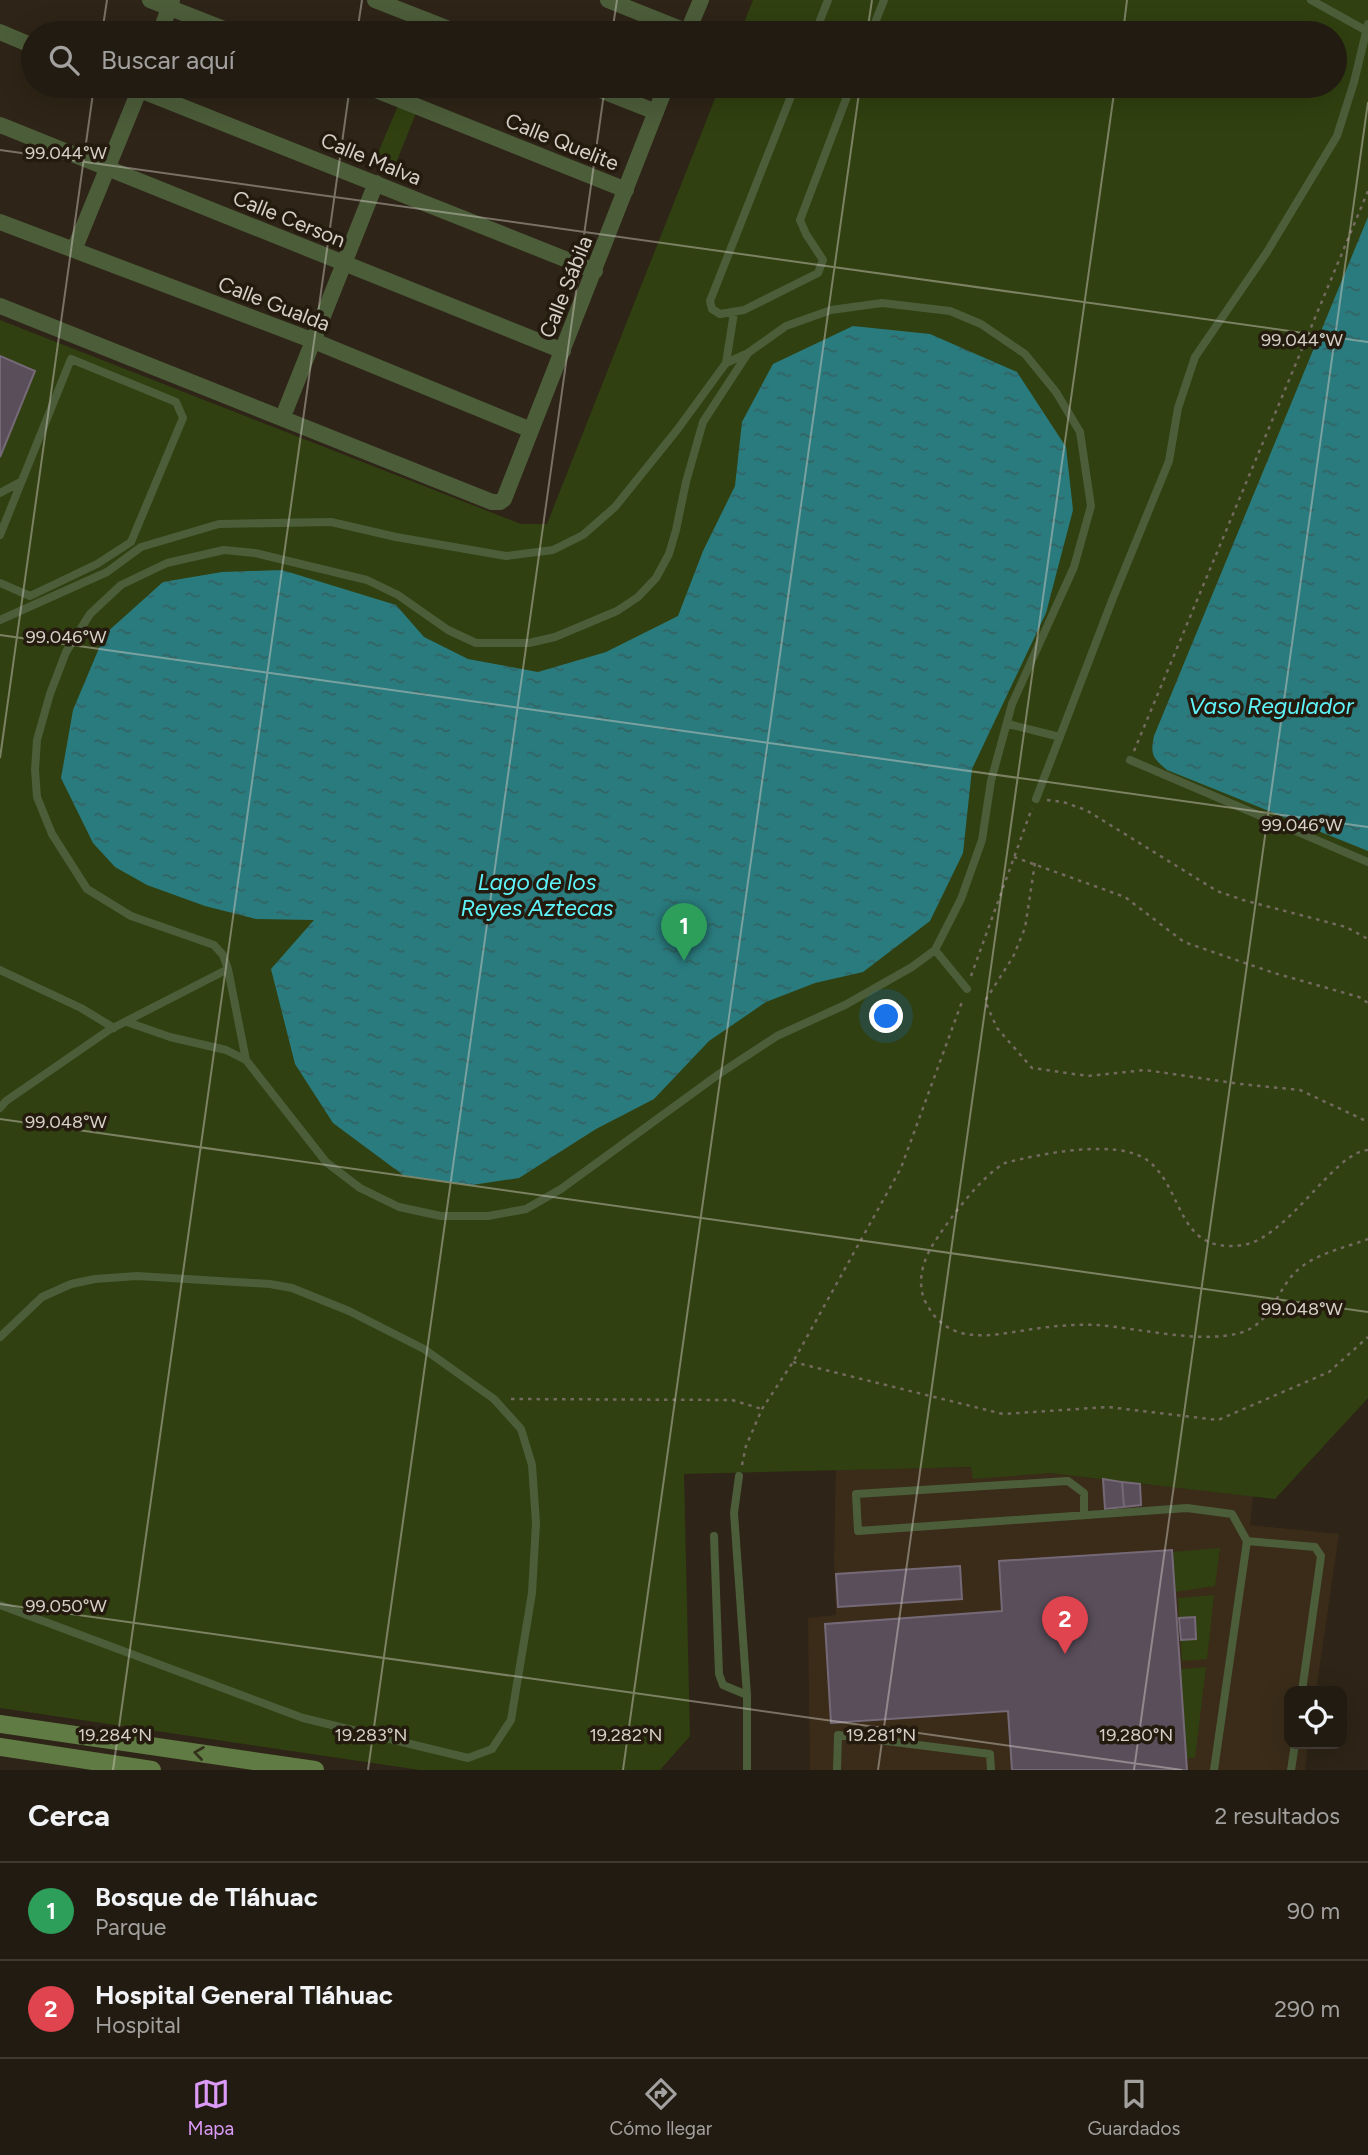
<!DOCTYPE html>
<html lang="es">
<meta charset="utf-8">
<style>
body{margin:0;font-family:Figtree,sans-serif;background:#2e281f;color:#f1f3f6}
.controls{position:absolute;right:21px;bottom:21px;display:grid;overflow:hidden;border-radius:14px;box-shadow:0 7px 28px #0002}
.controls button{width:63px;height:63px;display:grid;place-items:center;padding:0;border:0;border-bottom:2px solid #3f3931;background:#221b11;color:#f1f3f6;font:35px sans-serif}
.you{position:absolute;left:887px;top:1017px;width:24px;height:24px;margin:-18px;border:5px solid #fff;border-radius:50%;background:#1a73e8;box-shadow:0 0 0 10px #1a73e833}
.badge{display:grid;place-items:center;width:46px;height:46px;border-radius:50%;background:#da9af6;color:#fff;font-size:23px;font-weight:700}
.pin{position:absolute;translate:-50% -58px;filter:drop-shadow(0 2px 4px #0008)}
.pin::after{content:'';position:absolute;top:37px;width:24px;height:21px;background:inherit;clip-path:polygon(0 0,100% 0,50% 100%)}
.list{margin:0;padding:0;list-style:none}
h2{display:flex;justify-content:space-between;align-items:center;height:91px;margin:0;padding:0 28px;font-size:30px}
h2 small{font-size:23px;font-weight:400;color:#a2a19f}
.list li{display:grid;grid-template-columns:46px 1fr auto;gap:21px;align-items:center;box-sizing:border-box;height:98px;padding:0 28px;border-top:2px solid #3f3931}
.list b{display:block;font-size:26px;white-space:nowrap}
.list p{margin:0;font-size:23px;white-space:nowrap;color:#a2a19f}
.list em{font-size:23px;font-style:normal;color:#a2a19f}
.icon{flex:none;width:38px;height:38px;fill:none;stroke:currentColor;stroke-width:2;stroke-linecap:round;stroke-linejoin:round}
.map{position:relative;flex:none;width:1368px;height:1770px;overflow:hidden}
.search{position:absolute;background:#221b11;box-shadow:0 7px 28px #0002;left:21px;right:21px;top:21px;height:77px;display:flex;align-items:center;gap:18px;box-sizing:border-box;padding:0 24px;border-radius:38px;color:#a2a19f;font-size:26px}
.sheet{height:287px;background:#221b11}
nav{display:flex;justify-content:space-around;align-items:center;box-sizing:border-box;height:98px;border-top:2px solid #3f3931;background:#221b11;font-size:19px;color:#a2a19f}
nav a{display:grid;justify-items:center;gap:4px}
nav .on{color:#da9af6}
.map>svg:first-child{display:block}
</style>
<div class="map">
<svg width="1368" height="1770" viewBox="0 0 1368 1770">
<defs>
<pattern id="water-ripples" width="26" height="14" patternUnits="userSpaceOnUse" patternTransform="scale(1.75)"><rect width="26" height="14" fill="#2a7b7e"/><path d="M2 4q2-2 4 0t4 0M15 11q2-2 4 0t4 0" fill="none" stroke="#336364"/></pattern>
</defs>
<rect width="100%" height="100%" fill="#2e2417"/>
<!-- built -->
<path fill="#3a2c19" d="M 993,1467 L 1253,1496 L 1250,1525 L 1339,1534 L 1316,1691 L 1289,1691 L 1289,1744 L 1308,1744 L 1305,1770 L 810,1770 L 808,1618 L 836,1615 L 834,1559 L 836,1469 Z"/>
<!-- green -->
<path fill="#304010" d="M 753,0 L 1368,0 L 1368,1398 L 1275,1499 L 1049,1473 L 973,1479 L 971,1467 L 684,1474 L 690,1736 L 660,1770 L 420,1770 L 0,1708 L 0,320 L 521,524 L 547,524 L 720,86 L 1335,86 L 1335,33 L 740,33 Z
M 400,101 L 418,108 L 394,168 L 375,160 Z
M 1220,1548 L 1215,1586 L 1175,1592 L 1172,1552 Z
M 1214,1595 L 1207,1659 L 1182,1661 L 1181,1640 L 1196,1639 L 1195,1618 L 1179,1618 L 1178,1598 Z
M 1206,1667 L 1195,1758 L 1186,1758 L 1180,1669 Z"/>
<!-- water -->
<path fill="url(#water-ripples)" d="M 1368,217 L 1368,851 L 1167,770 C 1153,758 1150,755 1154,736 Z
M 853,326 L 930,334 L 1017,372 L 1066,447 L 1073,510 L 1046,613 L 972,769 L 963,853 L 930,921 L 863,972 L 815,983 L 766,1002 L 709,1041 L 654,1099 L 596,1129 L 519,1178 L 472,1185 L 403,1175 L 333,1123 L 295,1064 L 271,969 L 314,920 L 256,919 L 205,906 L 147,885 L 115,867 L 93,843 L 61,778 L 73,710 L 105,634 L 163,582 L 222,572 L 282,570 L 396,605 L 424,637 L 468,659 L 538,672 L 606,652 L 678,616 L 703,551 L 735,486 L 742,422 L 773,364 Z"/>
<!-- building -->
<path fill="#5a4e5b" stroke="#756977" stroke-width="2" d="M 0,356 L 35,371 L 0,457 Z
M 1103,1479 L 1122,1482 L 1124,1507 L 1105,1509 Z
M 1122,1482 L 1140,1484 L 1141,1505 L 1124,1507 Z
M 1172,1550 L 1187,1770 L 1012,1770 L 1008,1711 L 831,1723 L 825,1624 L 1002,1611 L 999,1561 Z
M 960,1566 L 962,1599 L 838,1607 L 836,1574 Z
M 1195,1617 L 1196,1639 L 1181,1640 L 1179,1618 Z"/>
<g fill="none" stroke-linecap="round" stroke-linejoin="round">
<!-- path -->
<path stroke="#736a5f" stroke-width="2.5" stroke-dasharray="3.5 5" stroke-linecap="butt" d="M 1134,751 L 1368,191
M 1047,800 L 1063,802 L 1086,810 L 1217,891 L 1243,900 L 1346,927 L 1368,939
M 1014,857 L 1125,897 L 1184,942 L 1274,973 L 1359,997 L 1368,1003
M 1035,863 L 1025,928 L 1013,957 L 985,1001 L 997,1028 L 1032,1068 L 1088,1076 L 1145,1070 L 1240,1084 L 1300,1090 L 1364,1120
M 971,976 L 1032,808
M 1368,1150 C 1335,1151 1288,1238 1243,1245 C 1175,1255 1185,1188 1147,1160 C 1116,1138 1040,1154 1005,1163 C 981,1176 947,1222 932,1246 C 922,1263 917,1283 925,1301 C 948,1348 992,1335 1033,1329 C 1053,1326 1076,1324 1097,1325 C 1139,1328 1199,1344 1240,1333 C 1274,1323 1276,1287 1300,1268 C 1320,1252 1345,1248 1368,1239
M 793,1362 L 1003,1414 L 1108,1407 L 1218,1420 L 1329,1372 L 1368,1337
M 511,1399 L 732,1400 L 762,1409
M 742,1465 L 746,1446 L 762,1409 L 793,1362 L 901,1168 L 963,999"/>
<!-- service -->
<path stroke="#4c5d3a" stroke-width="8" d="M 1311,0 L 1365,30
M 815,33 L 828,0
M 871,33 L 884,0
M 795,86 L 710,301 L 712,309 L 720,314 L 744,310 L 818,273 L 823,260 L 806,234 L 800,220 L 851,86
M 726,363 L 734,313
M 0,493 L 22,481
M 0,535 L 71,359 L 176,402 L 183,418 L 131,542 L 97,564 L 30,596 L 0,583
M 0,620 L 107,572 L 141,547 L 219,524 L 331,522 L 396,537 L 506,556 L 553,550 L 583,535 L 615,507 L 677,430 L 726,363 L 746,354
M 1008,724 L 1060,737
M 1130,760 L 1368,862
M 1036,799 L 1113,598 L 1169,461 L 1178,408 L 1195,357 L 1267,252 L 1337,136 L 1354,82 L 1368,24
M 935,950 L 967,989
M 0,970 L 81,1008 L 114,1028
M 127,1022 L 170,1037 L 226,1050 L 246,1060 L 326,1162 L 360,1188 L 399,1207 L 441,1216 L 488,1216 L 526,1209 L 561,1189 L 719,1074 L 777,1036 L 845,1005 L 912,967 L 935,950 L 961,899 L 982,840 L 991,781 L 1012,704 L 1074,567 L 1091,506 L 1080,432 L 1056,392 L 1025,354 L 981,324 L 950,311 L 882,303 L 831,310 L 786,326 L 748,353 L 703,422 L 686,482 L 676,530 L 669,554 L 656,578 L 638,597 L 617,611 L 555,637 L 529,643 L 476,643 L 448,630 L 398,595 L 367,580 L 255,553 L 224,550 L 167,563 L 121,585 L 90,614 L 66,652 L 50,694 L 37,740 L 35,770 L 37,797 L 52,834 L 87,889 L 131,916 L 214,945 L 223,955 L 228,969 L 246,1060
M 0,1108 L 6,1101 L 109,1030 L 228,969
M 0,1337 L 42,1297 L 71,1284 L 95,1279 L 137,1276 L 270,1284 L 292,1288 L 349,1311 L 424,1349 L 494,1399 L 521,1429 L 532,1465 L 536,1523 L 532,1593 L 511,1720 L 492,1749 L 468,1758 L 303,1718 L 0,1605
M 739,1476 L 734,1513 L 747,1695 L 747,1770
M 1084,1515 L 1084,1493 L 1068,1481 L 856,1494 L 858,1531 L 1187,1508 L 1232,1514 L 1247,1541 L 1214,1770
M 714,1536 L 719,1674 L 723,1685 L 747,1695
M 1247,1541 L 1315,1547 L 1321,1556 L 1302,1691
M 837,1770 L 838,1735 L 990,1754 L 991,1770
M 1291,1770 L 1295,1744"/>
<!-- minor -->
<path stroke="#4c5d3a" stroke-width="16" d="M 150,0 L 234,33
M 375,0 L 459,33
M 608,0 L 688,32
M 0,32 L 33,46
M 160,33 L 172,0
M 687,33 L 701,0
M 130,86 L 595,271
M 366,86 L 626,190
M 590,86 L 656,112
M 0,125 L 563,351
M 0,222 L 314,341 L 531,430
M 74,250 L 141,86
M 0,306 L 492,502 L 500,502 L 504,499 L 666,86
M 286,409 L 376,183"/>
<!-- secondary -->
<path stroke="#607b43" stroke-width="18" d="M 0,1724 L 315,1770
M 0,1747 L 152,1770"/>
</g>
<!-- one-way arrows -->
<defs><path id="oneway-chevron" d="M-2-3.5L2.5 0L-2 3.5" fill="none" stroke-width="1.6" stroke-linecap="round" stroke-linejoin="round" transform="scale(1.75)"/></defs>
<use stroke="#33331b" href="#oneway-chevron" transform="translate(199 1753) rotate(-172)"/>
<!-- ticks -->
<path fill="none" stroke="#d6d0c8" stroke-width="2" stroke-opacity="0.45" d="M 102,33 L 107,0M 357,33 L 362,0M 612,33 L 617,0M 867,33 L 872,0M 1123,33 L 1127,0M 0,150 L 1368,342M 0,635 L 1368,827M 0,758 L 94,86M 0,1119 L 1368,1312M 0,1604 L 1182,1770M 113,1770 L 350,86M 368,1770 L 605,86M 623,1770 L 860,86M 878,1770 L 1115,86M 1134,1770 L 1368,102"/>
<g text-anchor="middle" stroke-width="7" stroke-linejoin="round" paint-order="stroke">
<!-- street labels -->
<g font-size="21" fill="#d6d0c8" stroke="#241b0e">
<text transform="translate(562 142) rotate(22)" y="7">Calle Quelite</text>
<text transform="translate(371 159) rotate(22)" y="7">Calle Malva</text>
<text transform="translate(289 219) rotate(22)" y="7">Calle Cerson</text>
<text transform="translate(566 287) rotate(-68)" y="7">Calle Sábila</text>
<text transform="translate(274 304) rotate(21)" y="7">Calle Gualda</text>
</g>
<!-- water labels -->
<g font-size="23" font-style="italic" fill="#5ef4fa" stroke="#241b0e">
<text x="1271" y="714">Vaso Regulador</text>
<text x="537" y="890">Lago de los<tspan x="537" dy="26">Reyes Aztecas</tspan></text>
</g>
</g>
<g font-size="18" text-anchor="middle" fill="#d6d0c8" stroke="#241b0e" stroke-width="7" stroke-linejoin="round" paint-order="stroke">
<text x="66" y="159">99.044°W</text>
<text x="1302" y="346">99.044°W</text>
<text x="66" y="643">99.046°W</text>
<text x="1302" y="831">99.046°W</text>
<text x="66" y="1128">99.048°W</text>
<text x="1302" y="1315">99.048°W</text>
<text x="66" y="1612">99.050°W</text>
<text x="115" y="1741">19.284°N</text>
<text x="371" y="1741">19.283°N</text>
<text x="626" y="1741">19.282°N</text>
<text x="881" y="1741">19.281°N</text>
<text x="1136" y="1741">19.280°N</text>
</g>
</svg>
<div class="controls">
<button><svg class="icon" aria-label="locate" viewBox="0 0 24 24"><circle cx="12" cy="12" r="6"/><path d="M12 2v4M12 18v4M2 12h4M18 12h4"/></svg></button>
</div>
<div class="you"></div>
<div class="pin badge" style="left:684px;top:961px;background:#2e9e5b">1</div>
<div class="pin badge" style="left:1065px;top:1654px;background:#e0444e">2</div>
<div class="search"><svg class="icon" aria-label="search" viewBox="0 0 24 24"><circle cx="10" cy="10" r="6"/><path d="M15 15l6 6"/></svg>Buscar aquí</div>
</div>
<section class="sheet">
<h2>Cerca<small>2 resultados</small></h2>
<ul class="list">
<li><span class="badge" style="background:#2e9e5b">1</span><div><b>Bosque de Tláhuac</b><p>Parque</p></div><em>90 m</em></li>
<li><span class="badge" style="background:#e0444e">2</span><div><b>Hospital General Tláhuac</b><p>Hospital</p></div><em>290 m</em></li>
</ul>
</section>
<nav>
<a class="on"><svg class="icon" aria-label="map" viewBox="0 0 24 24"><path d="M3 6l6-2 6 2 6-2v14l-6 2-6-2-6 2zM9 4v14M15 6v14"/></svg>Mapa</a>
<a><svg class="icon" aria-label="directions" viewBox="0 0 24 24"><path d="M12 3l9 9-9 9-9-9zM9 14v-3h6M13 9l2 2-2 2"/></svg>Cómo llegar</a>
<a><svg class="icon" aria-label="saved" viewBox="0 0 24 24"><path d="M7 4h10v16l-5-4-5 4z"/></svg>Guardados</a>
</nav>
